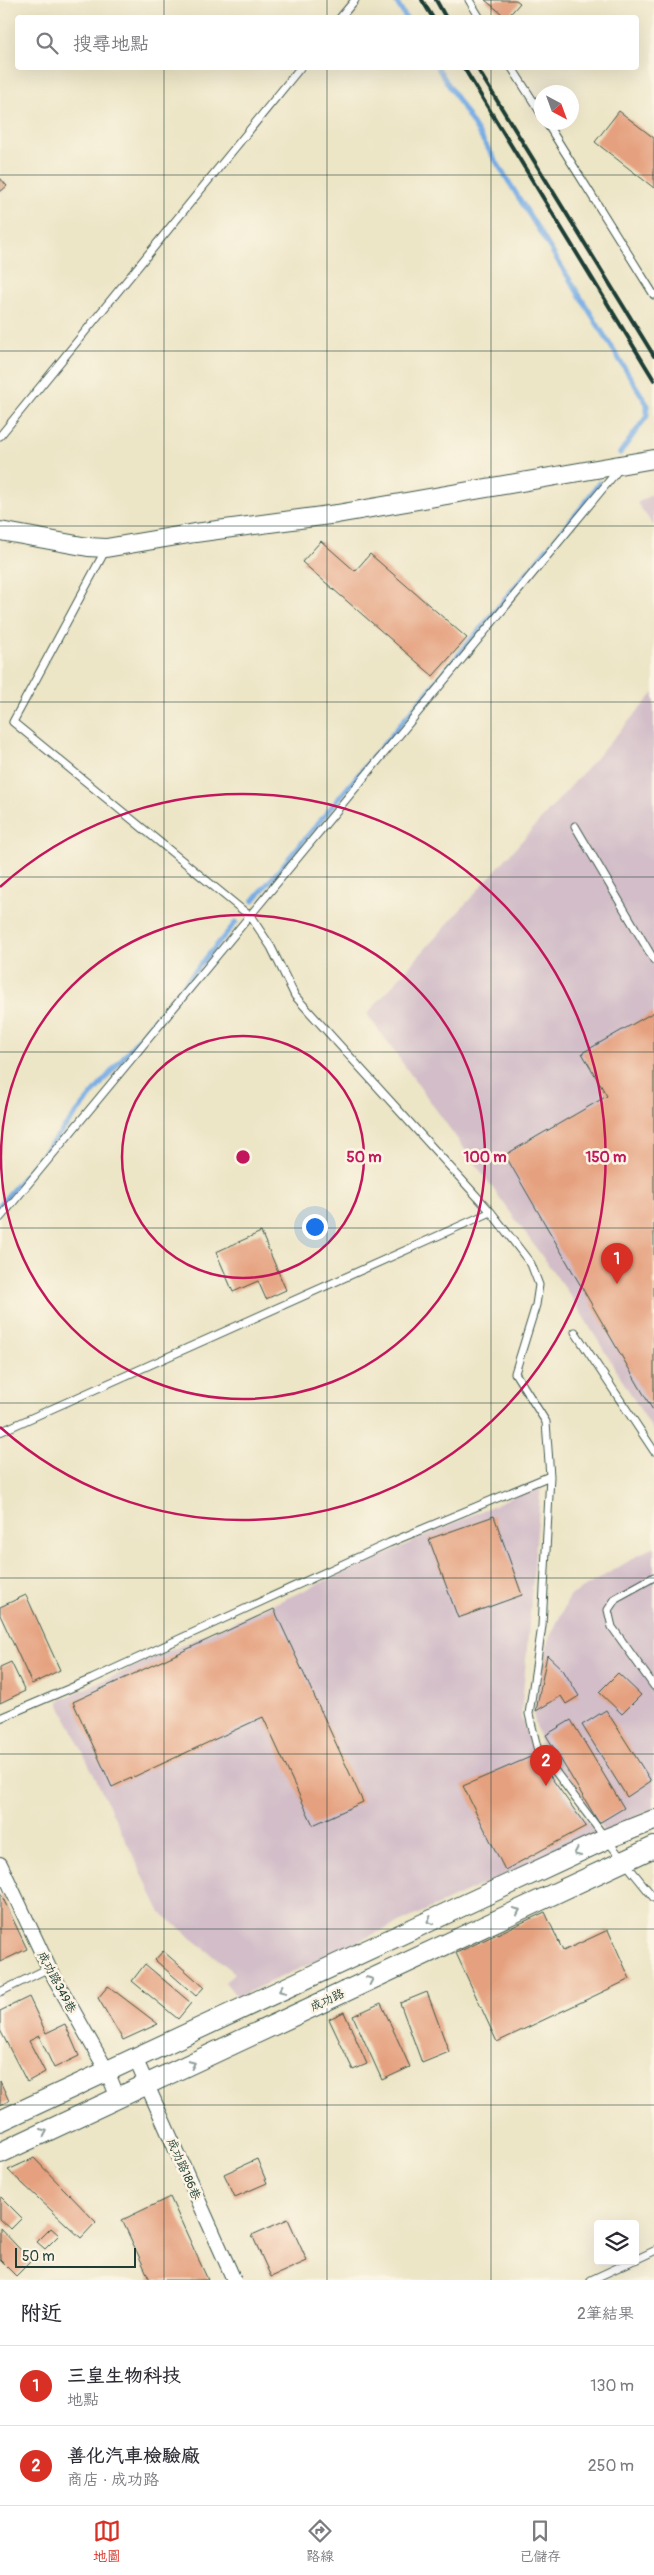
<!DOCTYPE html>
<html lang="zh-TW">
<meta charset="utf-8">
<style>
body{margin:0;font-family:Pangolin,"LXGW WenKai TC",sans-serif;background:#f7f7f7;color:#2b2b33}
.controls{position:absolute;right:15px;bottom:15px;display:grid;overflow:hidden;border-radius:5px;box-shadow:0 5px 20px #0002}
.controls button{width:45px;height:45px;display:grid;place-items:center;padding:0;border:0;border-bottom:1px solid #e1e1e2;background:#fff;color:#2b2b33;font:25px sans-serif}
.compass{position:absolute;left:534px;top:85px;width:45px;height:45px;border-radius:50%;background:#fff;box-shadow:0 5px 20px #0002;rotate:139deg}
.scale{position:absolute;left:15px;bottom:12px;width:121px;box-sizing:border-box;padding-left:5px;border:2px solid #1f3d34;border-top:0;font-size:14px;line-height:18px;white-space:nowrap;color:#1f3d34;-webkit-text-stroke:4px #fcf5e5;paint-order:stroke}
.you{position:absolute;left:314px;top:1226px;width:18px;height:18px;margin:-12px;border:4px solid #fff;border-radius:50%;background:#1a73e8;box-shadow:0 0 0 8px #1a73e833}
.badge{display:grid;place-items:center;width:32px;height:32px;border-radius:50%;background:#d93025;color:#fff;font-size:16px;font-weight:700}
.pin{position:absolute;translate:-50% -41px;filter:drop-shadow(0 1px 2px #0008)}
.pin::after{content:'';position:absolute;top:26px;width:18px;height:15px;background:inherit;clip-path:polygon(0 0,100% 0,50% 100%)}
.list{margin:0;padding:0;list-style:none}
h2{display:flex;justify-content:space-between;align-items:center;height:65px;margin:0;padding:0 20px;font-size:21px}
h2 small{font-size:16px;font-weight:400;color:#7c7c81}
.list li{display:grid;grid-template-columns:32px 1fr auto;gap:15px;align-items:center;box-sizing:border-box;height:80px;padding:0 20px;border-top:1px solid #e1e1e2}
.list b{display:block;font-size:19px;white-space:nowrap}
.list p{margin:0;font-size:16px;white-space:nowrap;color:#7c7c81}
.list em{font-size:16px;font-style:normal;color:#7c7c81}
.icon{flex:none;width:28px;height:28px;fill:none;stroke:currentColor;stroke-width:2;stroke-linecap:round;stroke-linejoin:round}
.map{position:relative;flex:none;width:654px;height:2280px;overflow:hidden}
.search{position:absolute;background:#fff;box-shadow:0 5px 20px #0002;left:15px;right:15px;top:15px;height:55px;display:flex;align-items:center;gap:12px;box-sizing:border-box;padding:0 18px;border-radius:5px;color:#7c7c81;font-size:19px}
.sheet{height:225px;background:#fff}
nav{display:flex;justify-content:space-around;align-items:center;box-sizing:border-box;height:70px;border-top:1px solid #e1e1e2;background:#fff;font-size:14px;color:#7c7c81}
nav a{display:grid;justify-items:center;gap:2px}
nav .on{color:#d93025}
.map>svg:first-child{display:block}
</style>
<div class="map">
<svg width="654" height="2280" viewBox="0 0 654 2280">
<rect width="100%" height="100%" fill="#fcf5e5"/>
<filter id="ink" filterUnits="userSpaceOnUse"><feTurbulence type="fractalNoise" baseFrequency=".02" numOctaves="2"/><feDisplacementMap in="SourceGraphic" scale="10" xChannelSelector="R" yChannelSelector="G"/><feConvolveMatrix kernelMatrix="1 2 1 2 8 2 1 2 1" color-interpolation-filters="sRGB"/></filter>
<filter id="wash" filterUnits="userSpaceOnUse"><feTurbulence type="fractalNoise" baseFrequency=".0096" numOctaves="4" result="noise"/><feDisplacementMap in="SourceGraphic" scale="20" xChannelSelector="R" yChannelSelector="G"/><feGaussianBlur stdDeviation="1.12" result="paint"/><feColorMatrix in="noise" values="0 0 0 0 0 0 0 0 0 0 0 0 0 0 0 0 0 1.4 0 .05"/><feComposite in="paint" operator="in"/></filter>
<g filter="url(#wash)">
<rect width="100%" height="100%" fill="#ece5c6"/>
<!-- industrial -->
<path fill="#d2bdc8" d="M 654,493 L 654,526 L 637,503 Z
M 654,693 L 654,1432 L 570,1295 L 367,1014 Z
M 541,1484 L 521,1718 L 534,1751 L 595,1833 L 237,1997 L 225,1982 L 235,1973 L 161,1913 L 58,1701 Z
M 654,1546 L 654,1808 L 604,1832 L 541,1745 L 533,1714 L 548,1641 L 570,1596 Z"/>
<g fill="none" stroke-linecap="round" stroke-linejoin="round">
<!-- stream -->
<path stroke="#76ace4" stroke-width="5" d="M 395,0 L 406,18
M 438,68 L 647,404 L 647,416 L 620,453
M 253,901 L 582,507 L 599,483
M 0,1205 L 236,922"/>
</g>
<g id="blocks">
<!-- building -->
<path fill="#e5a17f" d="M 485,0 L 516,0 L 520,3 L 507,18 Z
M 619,111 L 654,138 L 654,188 L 595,142 Z
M 0,178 L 7,186 L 0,192 Z
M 321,541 L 355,571 L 370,554 L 467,638 L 433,676 L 302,562 Z
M 654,1012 L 654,1412 L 505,1155 L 607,1096 L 582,1053 Z
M 261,1232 L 286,1290 L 266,1299 L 258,1281 L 233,1292 L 216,1252 Z
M 494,1516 L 522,1595 L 458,1618 L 429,1539 Z
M 26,1595 L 60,1670 L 32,1684 L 0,1615 L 0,1607 Z
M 274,1609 L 363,1802 L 313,1825 L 263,1717 L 112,1787 L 73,1702 Z
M 547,1655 L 563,1670 L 579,1696 L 566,1704 L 561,1696 L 536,1711 Z
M 11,1662 L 25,1691 L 0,1703 L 0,1667 Z
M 618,1673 L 641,1695 L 622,1714 L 599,1692 Z
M 606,1710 L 651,1781 L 627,1797 L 582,1725 Z
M 571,1720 L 624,1808 L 599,1823 L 546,1735 Z
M 535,1755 L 586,1826 L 505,1870 L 463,1786 Z
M 0,1892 L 27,1949 L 0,1962 Z
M 545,1912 L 563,1951 L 608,1930 L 630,1979 L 497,2042 L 456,1953 Z
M 163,1951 L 204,1987 L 196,1996 L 155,1960 Z
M 145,1964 L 191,2003 L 178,2019 L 132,1981 Z
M 108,1986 L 158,2024 L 123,2040 L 98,1998 Z
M 427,1992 L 449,2052 L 422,2063 L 400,2003 Z
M 29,1997 L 46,2033 L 65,2024 L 79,2056 L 54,2068 L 39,2036 L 29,2041 L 45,2072 L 27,2082 L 0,2030 L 0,2011 Z
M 381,2003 L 410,2067 L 382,2080 L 353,2016 Z
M 344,2012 L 367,2064 L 353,2070 L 329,2019 Z
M 0,2081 L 9,2101 L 0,2105 Z
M 34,2158 L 96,2222 L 81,2238 L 8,2170 Z
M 257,2159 L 267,2183 L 235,2197 L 224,2174 Z
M 0,2196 L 22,2218 L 11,2229 L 0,2219 Z
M 170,2197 L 208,2280 L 150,2280 L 122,2220 Z
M 288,2219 L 307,2261 L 271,2277 L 252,2235 Z
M 0,2228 L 31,2261 L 16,2276 L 0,2260 Z
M 51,2228 L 59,2235 L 45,2249 L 37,2242 Z"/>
</g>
</g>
<g filter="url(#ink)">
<use href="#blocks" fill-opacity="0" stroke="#3e564a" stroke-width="1"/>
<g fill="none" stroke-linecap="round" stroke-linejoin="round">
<defs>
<path id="service" d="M 469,0 L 480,18
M 340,18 L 355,0
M 512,68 L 542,115
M 546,122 L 654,295
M 0,436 L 300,68
M 106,549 L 13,722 L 251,917 L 271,947 L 295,996 L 491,1212 L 531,1264 L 539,1285 L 536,1305 L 515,1373 L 546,1422 L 550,1476 L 542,1626 L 529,1714 L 537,1747 L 606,1839 L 654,1898
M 575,826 L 654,960
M 0,1218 L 619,469
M 575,1332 L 654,1451
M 0,1432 L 491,1212
M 654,1577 L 616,1598 L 608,1610 L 612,1627 L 654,1686
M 0,1718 L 92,1679 L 389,1543 L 550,1476
M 0,1992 L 49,1968
M 635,2260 L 654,2251
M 591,2280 L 632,2261"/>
<path id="minor" d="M 0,1864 L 49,1968 L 107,2071 L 118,2098
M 135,2058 L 234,2280"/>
<path id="tertiary" d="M 0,531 L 88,547 L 106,548 L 195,533 L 337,514 L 654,459"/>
<path id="secondary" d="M 0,2121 L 606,1839 L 654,1820
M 0,2153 L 654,1847"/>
</defs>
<!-- service casing -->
<use href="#service" stroke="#3e564a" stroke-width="9"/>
<!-- minor casing -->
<use href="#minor" stroke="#3e564a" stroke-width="16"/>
<!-- tertiary casing -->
<use href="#tertiary" stroke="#3e564a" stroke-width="20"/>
<!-- secondary casing -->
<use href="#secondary" stroke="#3e564a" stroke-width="22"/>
<!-- service -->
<use href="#service" stroke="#fff" stroke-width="7"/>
<!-- minor -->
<use href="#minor" stroke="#fff" stroke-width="14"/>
<!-- tertiary -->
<use href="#tertiary" stroke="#fff" stroke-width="18"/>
<!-- secondary -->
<use href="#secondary" stroke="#fff" stroke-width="20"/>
<!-- rail -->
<path stroke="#1f3d34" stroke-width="4" d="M 422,0 L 433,18
M 436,0 L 446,18
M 464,68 L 654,380
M 477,68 L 654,356"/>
</g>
<!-- one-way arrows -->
<defs><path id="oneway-chevron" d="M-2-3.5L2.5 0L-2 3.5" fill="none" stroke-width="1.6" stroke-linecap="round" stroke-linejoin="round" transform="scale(1.25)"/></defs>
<g stroke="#8f9e9a">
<use href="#oneway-chevron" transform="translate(577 1853) rotate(155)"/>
<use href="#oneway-chevron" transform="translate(517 1911) rotate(-25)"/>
<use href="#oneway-chevron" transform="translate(430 1921) rotate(155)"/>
<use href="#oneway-chevron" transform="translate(370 1980) rotate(-25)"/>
<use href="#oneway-chevron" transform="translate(282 1990) rotate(155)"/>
<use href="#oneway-chevron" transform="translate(192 2064) rotate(-25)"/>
<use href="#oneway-chevron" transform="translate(44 2132) rotate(-25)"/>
</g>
</g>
<!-- grid -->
<path fill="none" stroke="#1f3d34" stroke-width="1" stroke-opacity="0.55" d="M 164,0 L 164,18M 327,0 L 327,18M 491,0 L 491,18M 164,68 L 164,2280M 327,68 L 327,2280M 491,68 L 491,2280M 0,175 L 654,175M 0,351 L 654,351M 0,526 L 654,526M 0,702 L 654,702M 0,877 L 654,877M 0,1052 L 654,1052M 0,1228 L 654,1228M 0,1403 L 654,1403M 0,1578 L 654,1578M 0,1754 L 654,1754M 0,1929 L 654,1929M 0,2105 L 654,2105"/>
<!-- distance rings -->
<g fill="none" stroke="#c2185b" stroke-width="2.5">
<circle cx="243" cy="1157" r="121"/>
<circle cx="243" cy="1157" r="242"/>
<path d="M0 887A363 363 0 1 1 0 1427"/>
</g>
<g text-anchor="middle" stroke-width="5" stroke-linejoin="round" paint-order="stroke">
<!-- street labels -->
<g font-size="12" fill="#1f3d34" stroke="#fcf5e5">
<text transform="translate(57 1982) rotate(62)" y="4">成功路349巷</text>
<text transform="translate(327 2000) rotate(-25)" y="4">成功路</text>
<text transform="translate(184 2169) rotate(66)" y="4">成功路186巷</text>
</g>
</g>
<circle cx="243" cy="1157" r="8" fill="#c2185b" stroke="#fcf5e5" stroke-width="2.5"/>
<g font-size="15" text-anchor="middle" font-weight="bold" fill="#c2185b" stroke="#fcf5e5" stroke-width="5" stroke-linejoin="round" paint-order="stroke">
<text x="364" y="1162">50 m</text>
<text x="485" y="1162">100 m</text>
<text x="606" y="1162">150 m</text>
</g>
</svg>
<div class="controls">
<button><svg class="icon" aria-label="layers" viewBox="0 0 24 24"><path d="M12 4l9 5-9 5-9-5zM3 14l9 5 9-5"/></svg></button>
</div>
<svg class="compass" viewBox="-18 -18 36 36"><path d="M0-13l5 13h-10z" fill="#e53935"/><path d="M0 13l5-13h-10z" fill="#7c7c81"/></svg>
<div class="scale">50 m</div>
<div class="you"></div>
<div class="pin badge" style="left:617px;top:1284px">1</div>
<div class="pin badge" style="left:546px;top:1786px">2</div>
<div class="search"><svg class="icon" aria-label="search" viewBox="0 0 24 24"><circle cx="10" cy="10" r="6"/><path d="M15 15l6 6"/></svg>搜尋地點</div>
</div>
<section class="sheet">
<h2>附近<small>2筆結果</small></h2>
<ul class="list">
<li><span class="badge">1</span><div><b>三皇生物科技</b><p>地點</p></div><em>130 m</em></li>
<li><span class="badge">2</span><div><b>善化汽車檢驗廠</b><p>商店 · 成功路</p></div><em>250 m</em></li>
</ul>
</section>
<nav>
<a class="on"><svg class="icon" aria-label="map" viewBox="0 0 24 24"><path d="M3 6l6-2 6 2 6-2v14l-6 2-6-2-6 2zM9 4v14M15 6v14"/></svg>地圖</a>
<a><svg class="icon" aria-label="directions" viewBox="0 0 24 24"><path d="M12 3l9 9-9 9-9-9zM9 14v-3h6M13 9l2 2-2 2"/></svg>路線</a>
<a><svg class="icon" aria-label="saved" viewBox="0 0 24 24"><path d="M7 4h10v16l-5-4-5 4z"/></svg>已儲存</a>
</nav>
